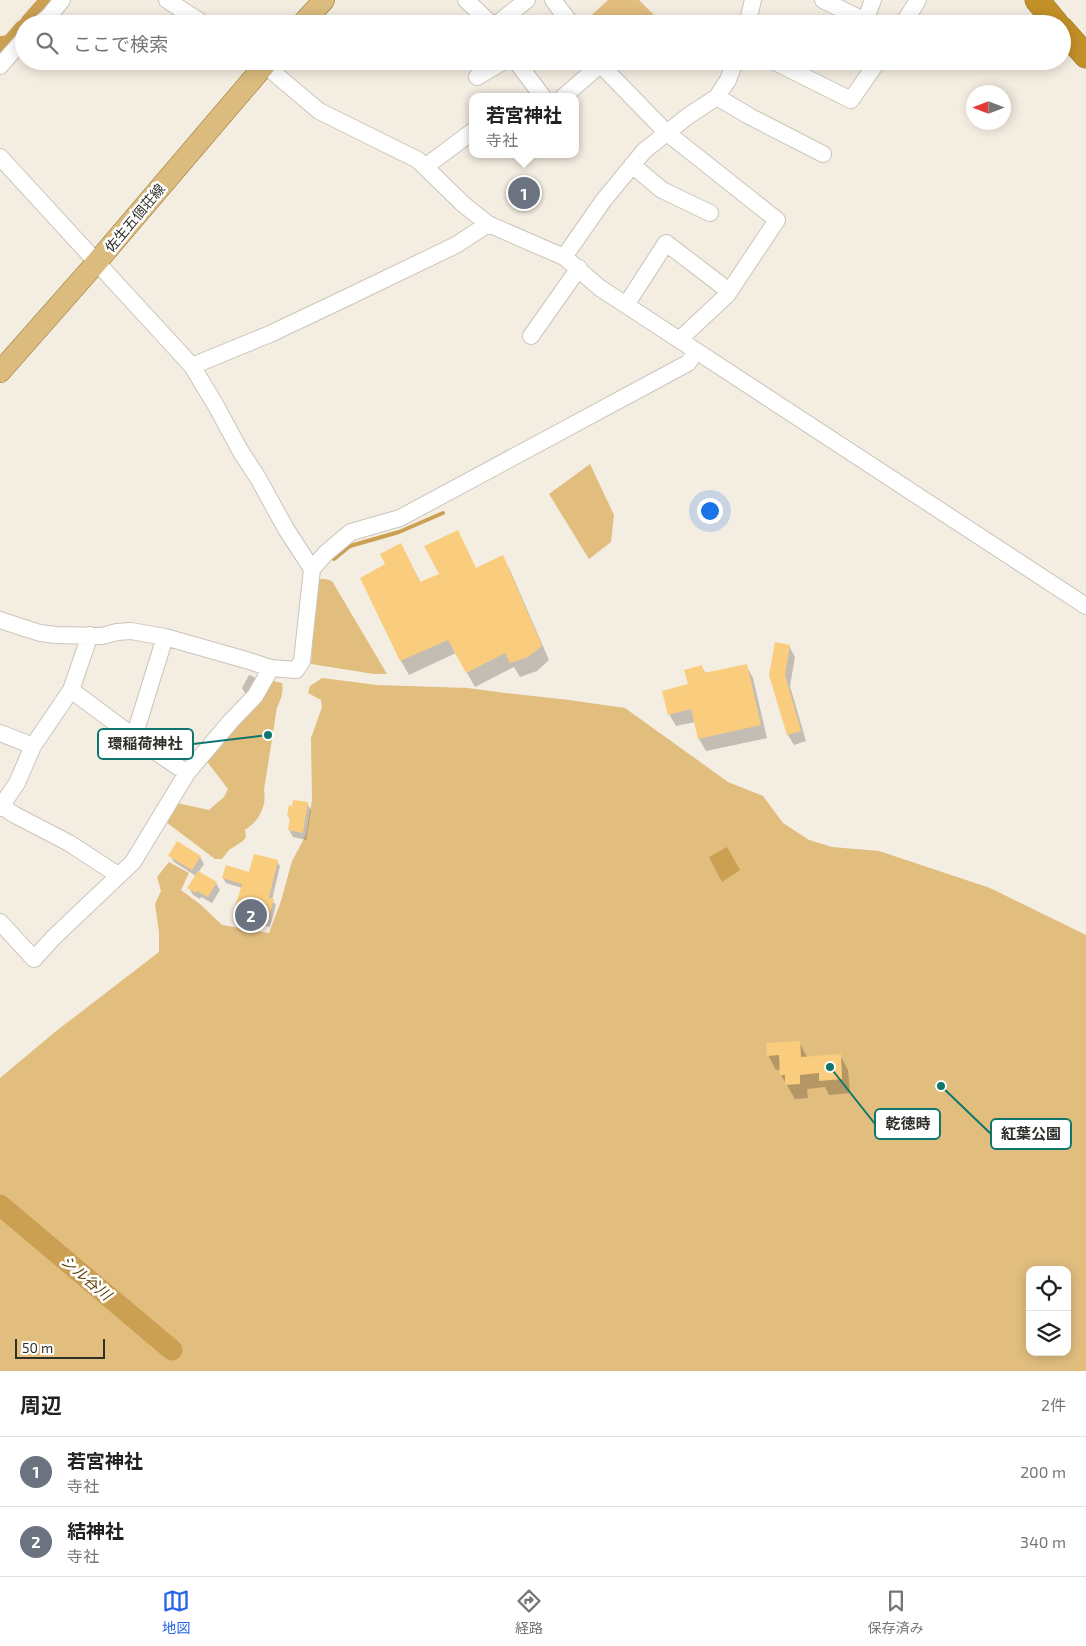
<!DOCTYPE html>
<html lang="ja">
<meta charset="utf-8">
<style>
body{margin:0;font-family:"Exo 2","Noto Sans JP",sans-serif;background:#f2f2f2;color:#222}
.controls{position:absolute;right:15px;bottom:15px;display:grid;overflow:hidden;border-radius:10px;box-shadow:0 2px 12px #0003}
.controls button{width:45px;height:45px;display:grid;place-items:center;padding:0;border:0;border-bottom:1px solid #e0e0e0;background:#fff;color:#222;font:25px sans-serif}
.compass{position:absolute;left:966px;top:85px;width:45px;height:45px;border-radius:50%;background:#fff;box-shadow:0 2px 12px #0003;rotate:270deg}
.scale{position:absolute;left:15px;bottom:12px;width:90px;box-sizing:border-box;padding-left:5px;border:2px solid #302e29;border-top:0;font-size:14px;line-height:18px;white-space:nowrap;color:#302e29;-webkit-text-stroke:4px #fff;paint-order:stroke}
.you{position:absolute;left:709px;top:510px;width:18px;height:18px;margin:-12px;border:4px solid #fff;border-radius:50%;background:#1a73e8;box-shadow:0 0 0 8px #1a73e833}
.badge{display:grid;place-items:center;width:32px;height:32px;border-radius:50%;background:#2563eb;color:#fff;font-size:16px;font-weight:700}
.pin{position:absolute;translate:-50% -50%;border:2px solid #fff;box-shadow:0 1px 5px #0006}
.popup{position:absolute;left:469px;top:93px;width:110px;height:65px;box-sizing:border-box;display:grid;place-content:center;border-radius:10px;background:#fff;filter:drop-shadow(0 1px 4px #0005);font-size:16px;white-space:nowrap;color:#767676}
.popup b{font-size:19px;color:#222}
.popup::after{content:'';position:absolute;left:50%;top:100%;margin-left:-10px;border:10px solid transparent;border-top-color:#fff}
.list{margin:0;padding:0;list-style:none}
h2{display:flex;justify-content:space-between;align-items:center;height:65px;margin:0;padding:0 20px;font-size:21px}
h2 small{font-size:16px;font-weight:400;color:#767676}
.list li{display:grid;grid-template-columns:32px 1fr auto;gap:15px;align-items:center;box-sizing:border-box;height:70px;padding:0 20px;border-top:1px solid #e0e0e0}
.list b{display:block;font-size:19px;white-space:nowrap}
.list p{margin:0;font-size:16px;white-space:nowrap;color:#767676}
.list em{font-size:16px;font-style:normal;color:#767676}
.icon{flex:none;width:28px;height:28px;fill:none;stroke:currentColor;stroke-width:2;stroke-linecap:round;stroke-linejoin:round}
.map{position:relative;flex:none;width:1086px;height:1371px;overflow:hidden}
.search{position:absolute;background:#fff;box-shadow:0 2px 12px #0003;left:15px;right:15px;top:15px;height:55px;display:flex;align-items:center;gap:12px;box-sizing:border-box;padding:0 18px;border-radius:28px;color:#767676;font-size:19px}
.sheet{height:205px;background:#fff}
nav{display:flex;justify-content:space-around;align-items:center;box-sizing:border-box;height:70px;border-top:1px solid #e0e0e0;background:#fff;font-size:14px;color:#767676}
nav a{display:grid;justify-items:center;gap:2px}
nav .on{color:#2563eb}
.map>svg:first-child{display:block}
</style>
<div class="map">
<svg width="1086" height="1371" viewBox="0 0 1086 1371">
<rect width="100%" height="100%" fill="#f4ede1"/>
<!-- green -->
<path fill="#e1bd7e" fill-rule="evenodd" d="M 608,0 L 639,0 L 654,15 L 646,24 L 582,24 Z
M 590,464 L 614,515 L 611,542 L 589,559 L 549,494 Z
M 318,579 L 325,579 L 332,581 L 387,674 L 374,674 L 311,664 Z
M 322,678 L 377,685 L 468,688 L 505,693 L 569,700 L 625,708 L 728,782 L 763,796 L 783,823 L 809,840 L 832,847 L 879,851 L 990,888 L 1086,935 L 1086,1371 L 0,1371 L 0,1078 L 55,1032 L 159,952 L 159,932 L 155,904 L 161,891 L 157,877 L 169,862 L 189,873 L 181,890 L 201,905 L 222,925 L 269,933 L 281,901 L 292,861 L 306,835 L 312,800 L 311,738 L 322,707 L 321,700 L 308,693 L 310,686 ZM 1030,1270 L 1067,1270 L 1067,1352 L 1030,1352 Z
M 268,680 L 282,683 C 284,690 281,700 277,707 L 264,790 C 267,806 259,821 245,830 L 246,837 L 243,841 L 229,850 L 222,859 L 215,859 L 162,819 L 172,802 L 209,810 L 224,797 L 228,789 L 205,759 Z"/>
<!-- water -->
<path fill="#cba052" d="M 727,847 L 740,870 L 722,882 L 709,857 Z"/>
<!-- shadow -->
<path fill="#0003" d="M 523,188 L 532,197 L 528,202 L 519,194 Z
M 458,532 L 476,569 L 502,556 L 510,570 L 549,660 L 537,671 L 520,677 L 514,667 L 475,687 L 456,653 L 409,675 L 401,661 L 362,579 L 387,565 L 401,545 L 421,583 L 441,574 Z
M 789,646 L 795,657 L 790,686 L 806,741 L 794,745 L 788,735 L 770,675 Z
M 746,665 L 753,678 L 767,738 L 706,751 L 699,739 L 695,722 L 676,726 L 669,714 L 702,667 L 706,674 Z
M 249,675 L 254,677 L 258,684 L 246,695 L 242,688 Z
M 307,803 L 311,810 L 306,840 L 293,837 L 289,830 L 291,820 L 288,816 Z
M 170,856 L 200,857 L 204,864 L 198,873 L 216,883 L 220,890 L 212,903 L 201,897 L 200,899 L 193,895 L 189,888 L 196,876 L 174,862 Z
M 277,862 L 280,866 L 272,900 L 276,905 L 270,927 L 258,924 L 257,927 L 249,925 L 246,921 L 237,918 L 234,914 L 242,888 L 226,883 L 223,878 L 250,873 Z
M 799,1042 L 807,1057 L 840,1055 L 848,1070 L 850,1093 L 829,1095 L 825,1087 L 807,1089 L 808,1098 L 795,1099 L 781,1075 L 781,1069 L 776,1070 L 768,1055 Z"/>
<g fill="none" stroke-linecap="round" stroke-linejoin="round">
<!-- stream -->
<path stroke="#cba052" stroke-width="4" d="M 334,559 L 350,546 L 399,532 L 443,513"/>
<!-- river -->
<path stroke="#cba052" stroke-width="21" d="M 30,24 L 51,0
M 0,47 L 11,45 L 24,30
M 0,1205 L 172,1350"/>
</g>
<!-- building -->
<path fill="#facd7e" d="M 458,530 L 476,568 L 503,555 L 542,646 L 528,657 L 510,663 L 505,653 L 466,673 L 448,640 L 400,661 L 360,578 L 385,564 L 380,554 L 401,543 L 420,582 L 439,574 L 424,546 Z
M 775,642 L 790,645 L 785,675 L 801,731 L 787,735 L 769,675 Z
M 747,664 L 761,725 L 698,739 L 691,709 L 668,715 L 662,691 L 688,684 L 684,670 L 702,665 L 704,673 Z
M 293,800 L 308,802 L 303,833 L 288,830 L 290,817 L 287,816 L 289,805 L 292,806 Z
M 177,841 L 201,856 L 192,870 L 168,856 Z
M 254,854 L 278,860 L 269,898 L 274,899 L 267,923 L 256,920 L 255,923 L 244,920 L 245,917 L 233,914 L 242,884 L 222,878 L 226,865 L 249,872 Z
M 198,871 L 217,882 L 208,897 L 197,891 L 196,893 L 187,888 Z
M 800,1041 L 801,1057 L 841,1054 L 842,1079 L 819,1081 L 819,1073 L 800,1075 L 800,1084 L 785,1085 L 785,1075 L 780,1075 L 779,1055 L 767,1056 L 766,1043 Z"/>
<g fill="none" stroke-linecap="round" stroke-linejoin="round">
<defs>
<path id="minor" d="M 167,0 L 204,24
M 466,0 L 490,23 L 498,23 L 527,0
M 553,0 L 571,24
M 823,0 L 865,21 L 873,0
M 40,24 L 49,16 L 62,0
M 747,24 L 753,0
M 903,24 L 918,0
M 260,61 L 319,111 L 418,160 L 463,204 L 488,224 L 564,257 L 600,288 L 1086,606
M 516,61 L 543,97
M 597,61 L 666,132 L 777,220 L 727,295 L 679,340
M 773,61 L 851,100 L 878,61
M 0,66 L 24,39
M 477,77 L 504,61
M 563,97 L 600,65
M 717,97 L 749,116 L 823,154
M 0,157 L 192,366 L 215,404 L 241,452 L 258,478 L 286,529 L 312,569
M 632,165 L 662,190 L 710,213
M 425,167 L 473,131
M 564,257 L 603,201 L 644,151 L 688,116 L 717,97 L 728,80 L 735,61
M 626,305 L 666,243 L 729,291
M 531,336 L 579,268
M 192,366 L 270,334 L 348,297 L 456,245 L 488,224
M 0,620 L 40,633 L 56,635 L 102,636 L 117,632 L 131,631 L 165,637 L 246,660 L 271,668 L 296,670 L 302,661 L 312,569 L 326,553 L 351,532 L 400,518 L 688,363 L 696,351
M 71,690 L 134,737 L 165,637
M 0,733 L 33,746
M 134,737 L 187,773
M 1,806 L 15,815 L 69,843 L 118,875
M 0,808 L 17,783 L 33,746 L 71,690 L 90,635
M 0,922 L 34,959 L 53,938 L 133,862 L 187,773 L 230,722 L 255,696 L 271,668"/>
<path id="major" d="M 302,24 L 324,0
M 0,372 L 96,263 L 268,61"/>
<path id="highway" d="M 1037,0 L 1057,24
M 1062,29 L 1086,56"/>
</defs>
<!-- minor casing -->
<use href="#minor" stroke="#cbc5ba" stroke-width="18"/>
<!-- major casing -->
<use href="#major" stroke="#906e28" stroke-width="22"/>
<!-- highway casing -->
<use href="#highway" stroke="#906e28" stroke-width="25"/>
<!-- minor -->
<use href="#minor" stroke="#fff" stroke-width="16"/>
<!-- major -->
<use href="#major" stroke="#dbbc7e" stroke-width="21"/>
<!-- highway -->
<use href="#highway" stroke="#c39028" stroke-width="24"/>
</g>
<g text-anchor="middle" stroke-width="5" stroke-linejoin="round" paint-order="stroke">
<!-- street labels -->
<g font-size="14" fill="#302e29" stroke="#fff">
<text transform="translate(135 218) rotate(-50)" y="5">佐生五個荘線</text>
</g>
<!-- water labels -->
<g font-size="15" font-style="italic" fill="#644606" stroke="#fff">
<text transform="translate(86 1278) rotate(40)" y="5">シル谷川</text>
</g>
</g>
<!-- callouts -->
<path fill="none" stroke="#0f766e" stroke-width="2" d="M268 735L193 744M830 1067L875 1124M941 1086L991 1134"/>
<g fill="#0f766e" stroke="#fff" stroke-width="2">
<circle cx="268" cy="735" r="5"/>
<circle cx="830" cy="1067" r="5"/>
<circle cx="941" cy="1086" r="5"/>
</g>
<g fill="#fff" stroke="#0f766e" stroke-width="2">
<rect x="98" y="729" width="95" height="30" rx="5"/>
<rect x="875" y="1109" width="65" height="30" rx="5"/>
<rect x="991" y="1119" width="80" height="30" rx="5"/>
</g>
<g font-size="15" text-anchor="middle" font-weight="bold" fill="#302e29">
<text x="145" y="749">環稲荷神社</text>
<text x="908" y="1129">乾徳時</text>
<text x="1031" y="1139">紅葉公園</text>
</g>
</svg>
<div class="controls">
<button><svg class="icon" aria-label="locate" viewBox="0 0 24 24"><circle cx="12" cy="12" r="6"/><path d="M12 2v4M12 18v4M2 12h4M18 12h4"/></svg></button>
<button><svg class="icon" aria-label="layers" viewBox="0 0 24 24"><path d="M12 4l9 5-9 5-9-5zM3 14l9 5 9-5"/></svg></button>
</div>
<svg class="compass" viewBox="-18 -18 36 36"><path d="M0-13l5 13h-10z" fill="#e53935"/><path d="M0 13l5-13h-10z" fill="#767676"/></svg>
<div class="scale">50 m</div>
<div class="you"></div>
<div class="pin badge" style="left:524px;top:193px;background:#6b7280">1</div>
<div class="popup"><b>若宮神社</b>寺社</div>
<div class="pin badge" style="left:251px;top:915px;background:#6b7280">2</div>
<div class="search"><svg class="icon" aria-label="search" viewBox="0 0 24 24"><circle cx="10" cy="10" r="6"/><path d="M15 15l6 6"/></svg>ここで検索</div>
</div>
<section class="sheet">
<h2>周辺<small>2件</small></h2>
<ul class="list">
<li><span class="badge" style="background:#6b7280">1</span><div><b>若宮神社</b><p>寺社</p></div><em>200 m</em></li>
<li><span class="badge" style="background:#6b7280">2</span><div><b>結神社</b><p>寺社</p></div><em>340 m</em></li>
</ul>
</section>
<nav>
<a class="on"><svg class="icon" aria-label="map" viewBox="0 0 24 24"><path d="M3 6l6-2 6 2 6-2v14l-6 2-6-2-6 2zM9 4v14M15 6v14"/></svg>地図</a>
<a><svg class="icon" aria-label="directions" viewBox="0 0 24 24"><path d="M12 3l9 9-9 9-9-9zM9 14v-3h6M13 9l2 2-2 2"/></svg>経路</a>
<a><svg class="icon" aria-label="saved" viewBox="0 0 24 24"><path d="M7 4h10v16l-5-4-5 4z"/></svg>保存済み</a>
</nav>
